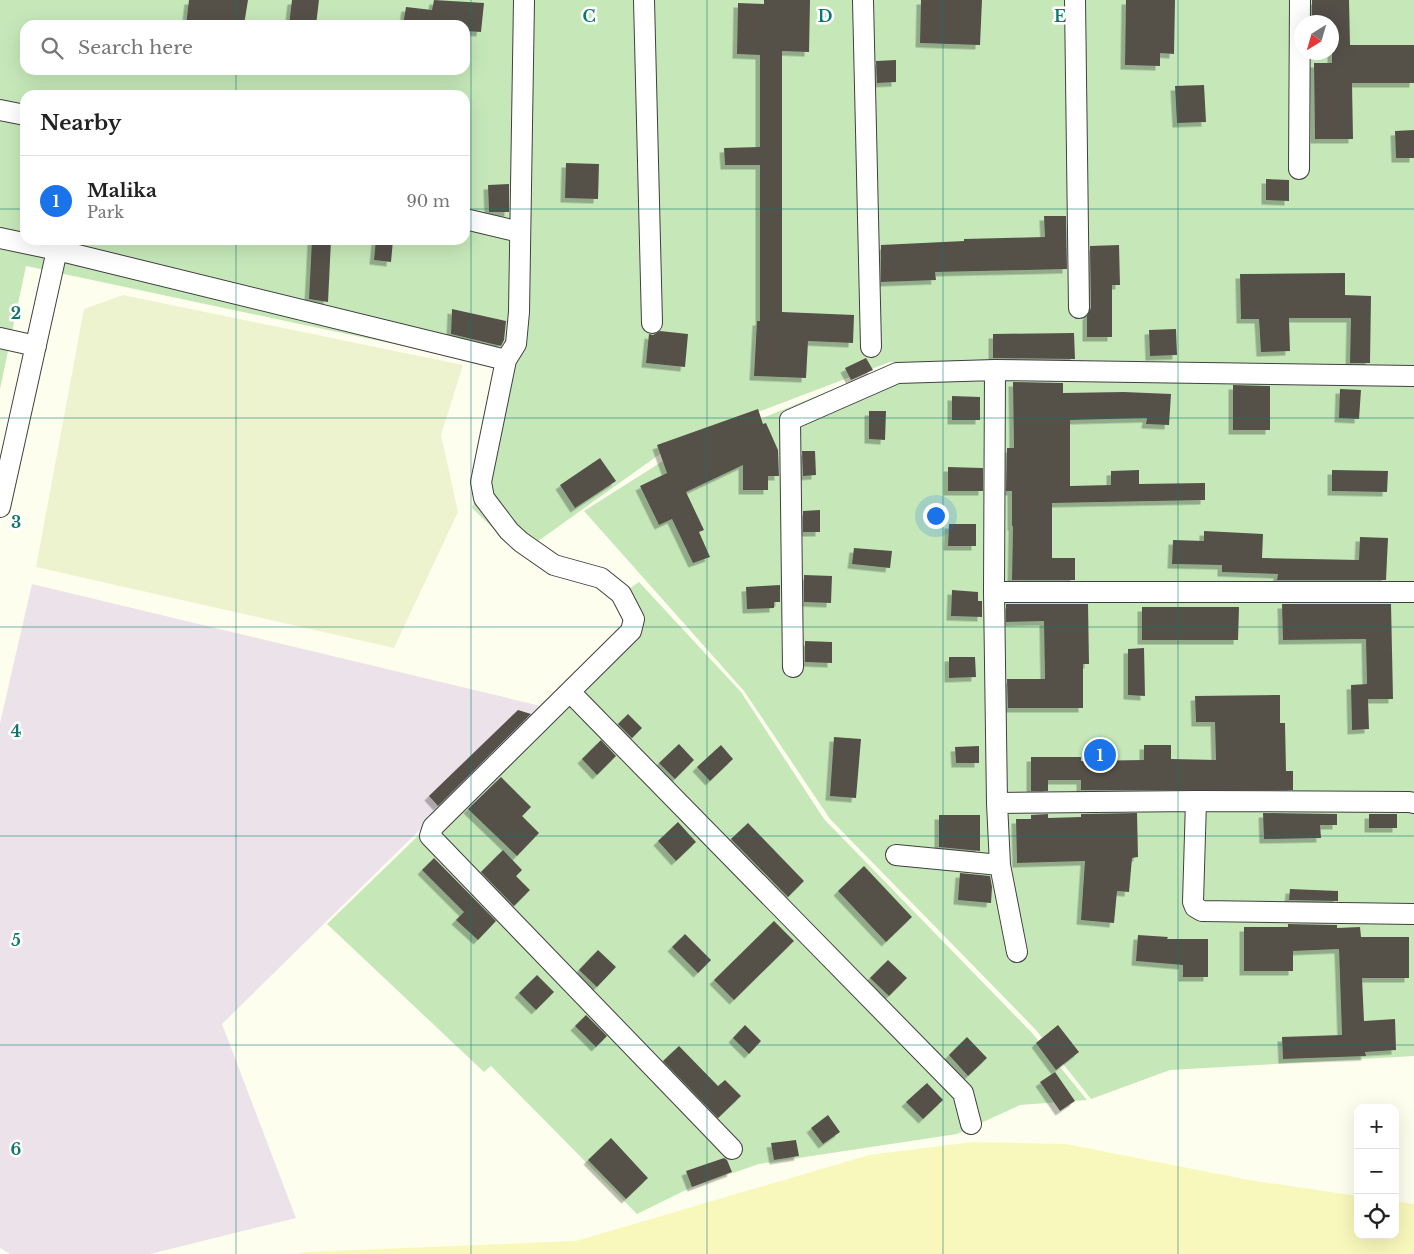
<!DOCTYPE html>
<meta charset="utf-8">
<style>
body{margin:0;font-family:"Libre Baskerville",serif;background:#f6f6f6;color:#222}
.controls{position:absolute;right:15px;bottom:15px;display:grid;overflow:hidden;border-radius:10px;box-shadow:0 5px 20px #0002}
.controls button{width:45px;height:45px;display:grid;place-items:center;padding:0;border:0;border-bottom:1px solid #e0e0e0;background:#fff;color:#222;font:25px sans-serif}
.compass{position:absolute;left:1294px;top:15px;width:45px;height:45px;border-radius:50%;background:#fff;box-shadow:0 5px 20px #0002;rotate:217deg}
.you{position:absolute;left:935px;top:515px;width:18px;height:18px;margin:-12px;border:4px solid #fff;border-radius:50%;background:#1a73e8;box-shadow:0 0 0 8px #1a73e833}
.badge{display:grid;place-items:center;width:32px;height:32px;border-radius:50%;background:#1a73e8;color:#fff;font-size:16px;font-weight:700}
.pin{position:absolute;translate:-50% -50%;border:2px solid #fff;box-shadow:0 1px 5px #0006}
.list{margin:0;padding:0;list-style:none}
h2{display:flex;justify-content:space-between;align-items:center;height:65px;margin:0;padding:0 20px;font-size:21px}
h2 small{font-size:16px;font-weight:400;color:#767676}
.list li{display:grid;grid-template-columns:32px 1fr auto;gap:15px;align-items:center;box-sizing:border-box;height:90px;padding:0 20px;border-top:1px solid #e0e0e0}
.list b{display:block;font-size:19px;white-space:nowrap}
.list p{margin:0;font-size:16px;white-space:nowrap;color:#767676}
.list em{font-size:16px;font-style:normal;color:#767676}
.icon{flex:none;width:28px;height:28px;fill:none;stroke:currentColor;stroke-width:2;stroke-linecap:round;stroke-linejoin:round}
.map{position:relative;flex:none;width:1414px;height:1254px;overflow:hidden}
.search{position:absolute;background:#fff;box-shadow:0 5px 20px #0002;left:20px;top:20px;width:450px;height:55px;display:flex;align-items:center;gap:12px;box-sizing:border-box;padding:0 18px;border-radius:15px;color:#767676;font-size:19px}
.panel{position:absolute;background:#fff;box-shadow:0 5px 20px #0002;left:20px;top:90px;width:450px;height:155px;border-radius:15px}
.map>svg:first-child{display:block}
</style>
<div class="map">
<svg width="1414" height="1254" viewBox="0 0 1414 1254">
<defs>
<filter id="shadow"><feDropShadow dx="-4.5" dy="4.5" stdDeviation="0" flood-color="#0004"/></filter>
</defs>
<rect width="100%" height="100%" fill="#fefeee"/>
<!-- industrial -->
<path fill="#ece2ea" d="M 32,584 L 545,707 L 222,1024 L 296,1218 L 150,1254 L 10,1254 L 0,1248 L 0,723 Z"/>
<!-- farmland -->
<path fill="#eef3cf" d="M 123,295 L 463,365 L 441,435 L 458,512 L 394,648 L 36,567 L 84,309 Z"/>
<!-- green -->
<path fill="#c6e8b9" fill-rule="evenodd" d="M 0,0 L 1414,0 L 1414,366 L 890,362 L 674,444 L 520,554 L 472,508 L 507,368 L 26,266 L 0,389 ZM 1302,22 L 1332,22 L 1332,52 L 1302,52 ZM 25,25 L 465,25 L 465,70 L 25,70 ZM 25,95 L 465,95 L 465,240 L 25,240 Z
M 890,366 L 1414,379 L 1414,1056 L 1170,1070 L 1091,1099 L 1036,1030 L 830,819 L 744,691 L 584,511 L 674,454 Z
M 639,582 L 741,692 L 824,819 L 1033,1034 L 1087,1100 L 1020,1105 L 957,1134 L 759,1164 L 692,1187 L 637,1214 L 491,1066 L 484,1072 L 327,924 L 637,624 L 621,594 Z"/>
<!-- sand -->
<path fill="#f8f8bc" d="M 973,1142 L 1066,1144 L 1249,1180 L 1358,1196 L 1358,1235 L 1395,1235 L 1395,1201 L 1414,1204 L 1414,1254 L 298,1254 L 306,1252 L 576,1241 L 869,1155 Z"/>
<!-- building -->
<path fill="#55514a" filter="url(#shadow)" d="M 189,0 L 248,0 L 244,25 L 186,25 Z
M 292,0 L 319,0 L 316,25 L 289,25 Z
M 434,0 L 484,3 L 481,32 L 465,31 L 465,25 L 403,25 L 406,7 L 432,10 Z
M 764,0 L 810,0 L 809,52 L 782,51 L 782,312 L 854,315 L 853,343 L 808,341 L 806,378 L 754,376 L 757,321 L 760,321 L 760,165 L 725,165 L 724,148 L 760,147 L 760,55 L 737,54 L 738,3 L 764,4 Z
M 921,0 L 982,0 L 980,45 L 920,43 Z
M 1126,0 L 1175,0 L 1174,54 L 1160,53 L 1160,66 L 1125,65 Z
M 1312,0 L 1349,0 L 1350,45 L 1414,45 L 1414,83 L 1352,83 L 1353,139 L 1315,139 L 1314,63 L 1332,63 L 1332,22 L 1312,22 Z
M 896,60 L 896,82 L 877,83 L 876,61 Z
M 1204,85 L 1206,122 L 1177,123 L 1175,86 Z
M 1414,130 L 1414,158 L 1396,158 L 1395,131 Z
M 566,163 L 599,164 L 598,199 L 565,198 Z
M 1266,179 L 1289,180 L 1289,201 L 1266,200 Z
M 509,184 L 509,212 L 489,212 L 488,185 Z
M 1044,216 L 1066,216 L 1067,269 L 935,272 L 936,280 L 881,282 L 881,245 L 964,241 L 964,239 L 1045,237 Z
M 312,240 L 331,240 L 328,302 L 309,299 Z
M 376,240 L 393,240 L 391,262 L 374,260 Z
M 1119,245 L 1120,285 L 1112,285 L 1112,337 L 1087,337 L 1087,316 L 1091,308 L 1090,246 Z
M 1345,273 L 1345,295 L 1371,296 L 1370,363 L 1350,363 L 1351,318 L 1289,318 L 1290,351 L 1261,352 L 1259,319 L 1241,319 L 1240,274 Z
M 452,309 L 506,321 L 504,340 L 501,346 L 451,334 Z
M 1176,329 L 1177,355 L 1150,356 L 1149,330 Z
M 660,331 L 688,334 L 685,367 L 646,363 L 649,334 L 653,335 Z
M 1074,333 L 1075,359 L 993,358 L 993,334 Z
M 866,358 L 873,370 L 851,380 L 845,368 Z
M 1013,382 L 1063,383 L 1063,393 L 1124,392 L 1171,394 L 1169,425 L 1146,424 L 1147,418 L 1070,420 L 1070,486 L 1111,485 L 1111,471 L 1139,470 L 1139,484 L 1205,483 L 1205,500 L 1052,503 L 1052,558 L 1075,558 L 1075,580 L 1012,580 L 1013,526 L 1012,526 L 1012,491 L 1006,491 L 1007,448 L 1014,448 Z
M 1233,385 L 1270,386 L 1270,430 L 1233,430 Z
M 1340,389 L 1361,390 L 1359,419 L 1339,418 Z
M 952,396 L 980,397 L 980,420 L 952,420 Z
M 758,409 L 763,424 L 766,423 L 778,450 L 779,476 L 768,476 L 768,490 L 743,490 L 743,465 L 686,492 L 704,530 L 699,532 L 710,557 L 693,563 L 672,519 L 659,525 L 640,486 L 667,473 L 657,445 Z
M 869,411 L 886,411 L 885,440 L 869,439 Z
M 802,451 L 815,451 L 816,475 L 803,476 Z
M 600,458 L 616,481 L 575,508 L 560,485 Z
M 948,467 L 983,468 L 983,491 L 948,491 Z
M 1332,470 L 1388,471 L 1387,492 L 1332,491 Z
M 820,510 L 820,532 L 803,532 L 803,511 Z
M 949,524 L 976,524 L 976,546 L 948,546 Z
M 1204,531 L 1263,534 L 1262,558 L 1359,560 L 1360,537 L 1388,538 L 1386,580 L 1277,580 L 1278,574 L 1222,572 L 1222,565 L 1172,564 L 1173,540 L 1204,541 Z
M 854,548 L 892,551 L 890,568 L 852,564 Z
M 804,575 L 832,576 L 831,603 L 804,602 Z
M 780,585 L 780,602 L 774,602 L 774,608 L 747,609 L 746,587 Z
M 952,590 L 978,592 L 978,601 L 982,601 L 982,617 L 951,616 Z
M 1006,604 L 1088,604 L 1089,664 L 1083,664 L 1083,708 L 1008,708 L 1007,679 L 1045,679 L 1044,621 L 1006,622 Z
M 1282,604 L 1391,604 L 1393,699 L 1368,699 L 1369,729 L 1352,730 L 1351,685 L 1367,684 L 1366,639 L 1283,640 Z
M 1142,607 L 1239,607 L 1238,640 L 1142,640 Z
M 805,641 L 832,642 L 832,663 L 805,662 Z
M 1144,648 L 1145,696 L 1128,695 L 1128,649 Z
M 949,657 L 975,657 L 976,677 L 949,678 Z
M 1280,695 L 1280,723 L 1285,723 L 1286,771 L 1293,771 L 1293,790 L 1081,790 L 1081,780 L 1048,780 L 1048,791 L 1031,791 L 1031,757 L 1081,757 L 1081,761 L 1144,760 L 1144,745 L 1171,745 L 1171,759 L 1216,760 L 1215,722 L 1196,722 L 1195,696 Z
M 518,710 L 531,714 L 438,806 L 429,796 Z
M 628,714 L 642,728 L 632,738 L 618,724 Z
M 834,737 L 861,739 L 856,798 L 830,796 Z
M 601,740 L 616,756 L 597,775 L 582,759 Z
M 679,744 L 694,760 L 675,779 L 659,763 Z
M 721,745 L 733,759 L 710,781 L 697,767 Z
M 979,746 L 979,763 L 956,763 L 955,747 Z
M 501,777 L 531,807 L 522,816 L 539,833 L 517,856 L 468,809 Z
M 1137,813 L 1138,857 L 1132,858 L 1129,892 L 1117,891 L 1114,923 L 1081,920 L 1085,861 L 1017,863 L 1016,819 L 1031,819 L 1031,815 L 1048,814 L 1048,818 L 1081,817 L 1081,814 Z
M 1263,813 L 1337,814 L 1337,825 L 1320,825 L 1321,838 L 1264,839 Z
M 1369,814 L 1397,814 L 1397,828 L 1369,828 Z
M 939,815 L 980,815 L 980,851 L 939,847 Z
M 678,822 L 696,842 L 676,861 L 658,841 Z
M 748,823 L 804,881 L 788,897 L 731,839 Z
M 503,850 L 522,870 L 516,876 L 530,890 L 514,906 L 481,872 Z
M 434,858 L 496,921 L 478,940 L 456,920 L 464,912 L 422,870 Z
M 864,866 L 912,917 L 886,942 L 838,891 Z
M 960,873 L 990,876 L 992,887 L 991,903 L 958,900 Z
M 1290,889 L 1338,891 L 1338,901 L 1289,900 Z
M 774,921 L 794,941 L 734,1000 L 714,980 Z
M 1288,924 L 1337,925 L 1337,928 L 1360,927 L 1361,937 L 1409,937 L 1409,978 L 1362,978 L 1364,1021 L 1395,1019 L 1396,1050 L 1365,1052 L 1366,1056 L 1283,1059 L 1282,1037 L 1342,1035 L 1339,949 L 1293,951 L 1293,971 L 1244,971 L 1244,927 L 1288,927 Z
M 685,934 L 711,960 L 698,973 L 672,947 Z
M 1138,935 L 1168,937 L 1167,939 L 1208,939 L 1208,977 L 1183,977 L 1183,965 L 1136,961 Z
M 598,950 L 616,967 L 597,987 L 579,970 Z
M 888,960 L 907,978 L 889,996 L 870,978 Z
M 537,975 L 554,992 L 536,1010 L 519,993 Z
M 586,1015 L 607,1036 L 596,1047 L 575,1026 Z
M 745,1025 L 761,1041 L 749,1054 L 733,1038 Z
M 1058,1025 L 1079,1052 L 1056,1070 L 1036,1043 Z
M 967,1037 L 987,1058 L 968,1076 L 949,1055 Z
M 679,1046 L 718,1086 L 725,1080 L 741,1096 L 718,1118 L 663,1061 Z
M 1055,1072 L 1075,1101 L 1060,1111 L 1040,1082 Z
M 927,1083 L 943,1100 L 923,1119 L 906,1102 Z
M 828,1115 L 840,1132 L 823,1144 L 811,1128 Z
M 611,1138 L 648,1178 L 626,1199 L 588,1160 Z
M 796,1140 L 799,1156 L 774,1160 L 771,1143 Z
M 724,1158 L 727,1160 L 732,1172 L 692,1187 L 686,1171 Z"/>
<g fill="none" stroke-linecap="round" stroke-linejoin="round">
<defs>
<path id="minor" d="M 524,0 L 519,312 L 516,344 L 506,360 L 481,482 L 484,498 L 509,531 L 521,542 L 554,565 L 601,578 L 621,594 L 634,619 L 631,631 L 433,827 L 430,836 L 732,1149
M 644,0 L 652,323
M 863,0 L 871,347
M 1075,0 L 1079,308
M 0,110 L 25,115
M 1299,169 L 1300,0
M 465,219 L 520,232
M 0,238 L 57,250 L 506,360
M 0,338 L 36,346
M 995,370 L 994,592 L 997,803 L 1000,865 L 1017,952
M 0,507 L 57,250
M 994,592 L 1414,592
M 793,667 L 790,420 L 897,373 L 995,370 L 1414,376
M 570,692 L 963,1093 L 971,1124
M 1196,801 L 1193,902 L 1195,907 L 1202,911 L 1414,914
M 997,803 L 1196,801 L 1409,802 L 1414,803
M 896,855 L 1000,865"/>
</defs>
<!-- minor casing -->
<use href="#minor" stroke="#404040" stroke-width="22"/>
<!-- minor -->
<use href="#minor" stroke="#fff" stroke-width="20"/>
</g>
<!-- grid -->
<path fill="none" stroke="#0f766e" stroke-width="1" stroke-opacity="0.55" d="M 236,0 L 236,25M 471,0 L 471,1254M 707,0 L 707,1254M 943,0 L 943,1254M 1178,0 L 1178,1254M 236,70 L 236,95M 0,209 L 25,209M 465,209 L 1414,209M 236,240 L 236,1254M 0,418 L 1414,418M 0,627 L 1414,627M 0,836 L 1414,836M 0,1045 L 1414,1045"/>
<g font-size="16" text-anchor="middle" font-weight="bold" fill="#0f766e" stroke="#fff" stroke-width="5" stroke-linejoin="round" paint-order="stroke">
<text x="589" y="22">C</text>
<text x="825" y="22">D</text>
<text x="1060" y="22">E</text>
<text x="16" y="319">2</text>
<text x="16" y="528">3</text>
<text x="16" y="737">4</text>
<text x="16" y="946">5</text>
<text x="16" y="1155">6</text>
</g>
</svg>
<div class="controls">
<button>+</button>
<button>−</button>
<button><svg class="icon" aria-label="locate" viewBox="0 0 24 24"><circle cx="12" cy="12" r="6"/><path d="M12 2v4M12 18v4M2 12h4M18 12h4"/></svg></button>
</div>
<svg class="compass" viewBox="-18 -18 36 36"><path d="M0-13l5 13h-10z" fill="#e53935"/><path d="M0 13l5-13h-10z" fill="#767676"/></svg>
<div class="you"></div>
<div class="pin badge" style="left:1100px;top:755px">1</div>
<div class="search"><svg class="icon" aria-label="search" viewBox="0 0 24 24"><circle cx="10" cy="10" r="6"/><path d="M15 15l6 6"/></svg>Search here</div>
<section class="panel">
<h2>Nearby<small></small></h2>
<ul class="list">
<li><span class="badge">1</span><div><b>Malika</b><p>Park</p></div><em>90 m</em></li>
</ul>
</section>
</div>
